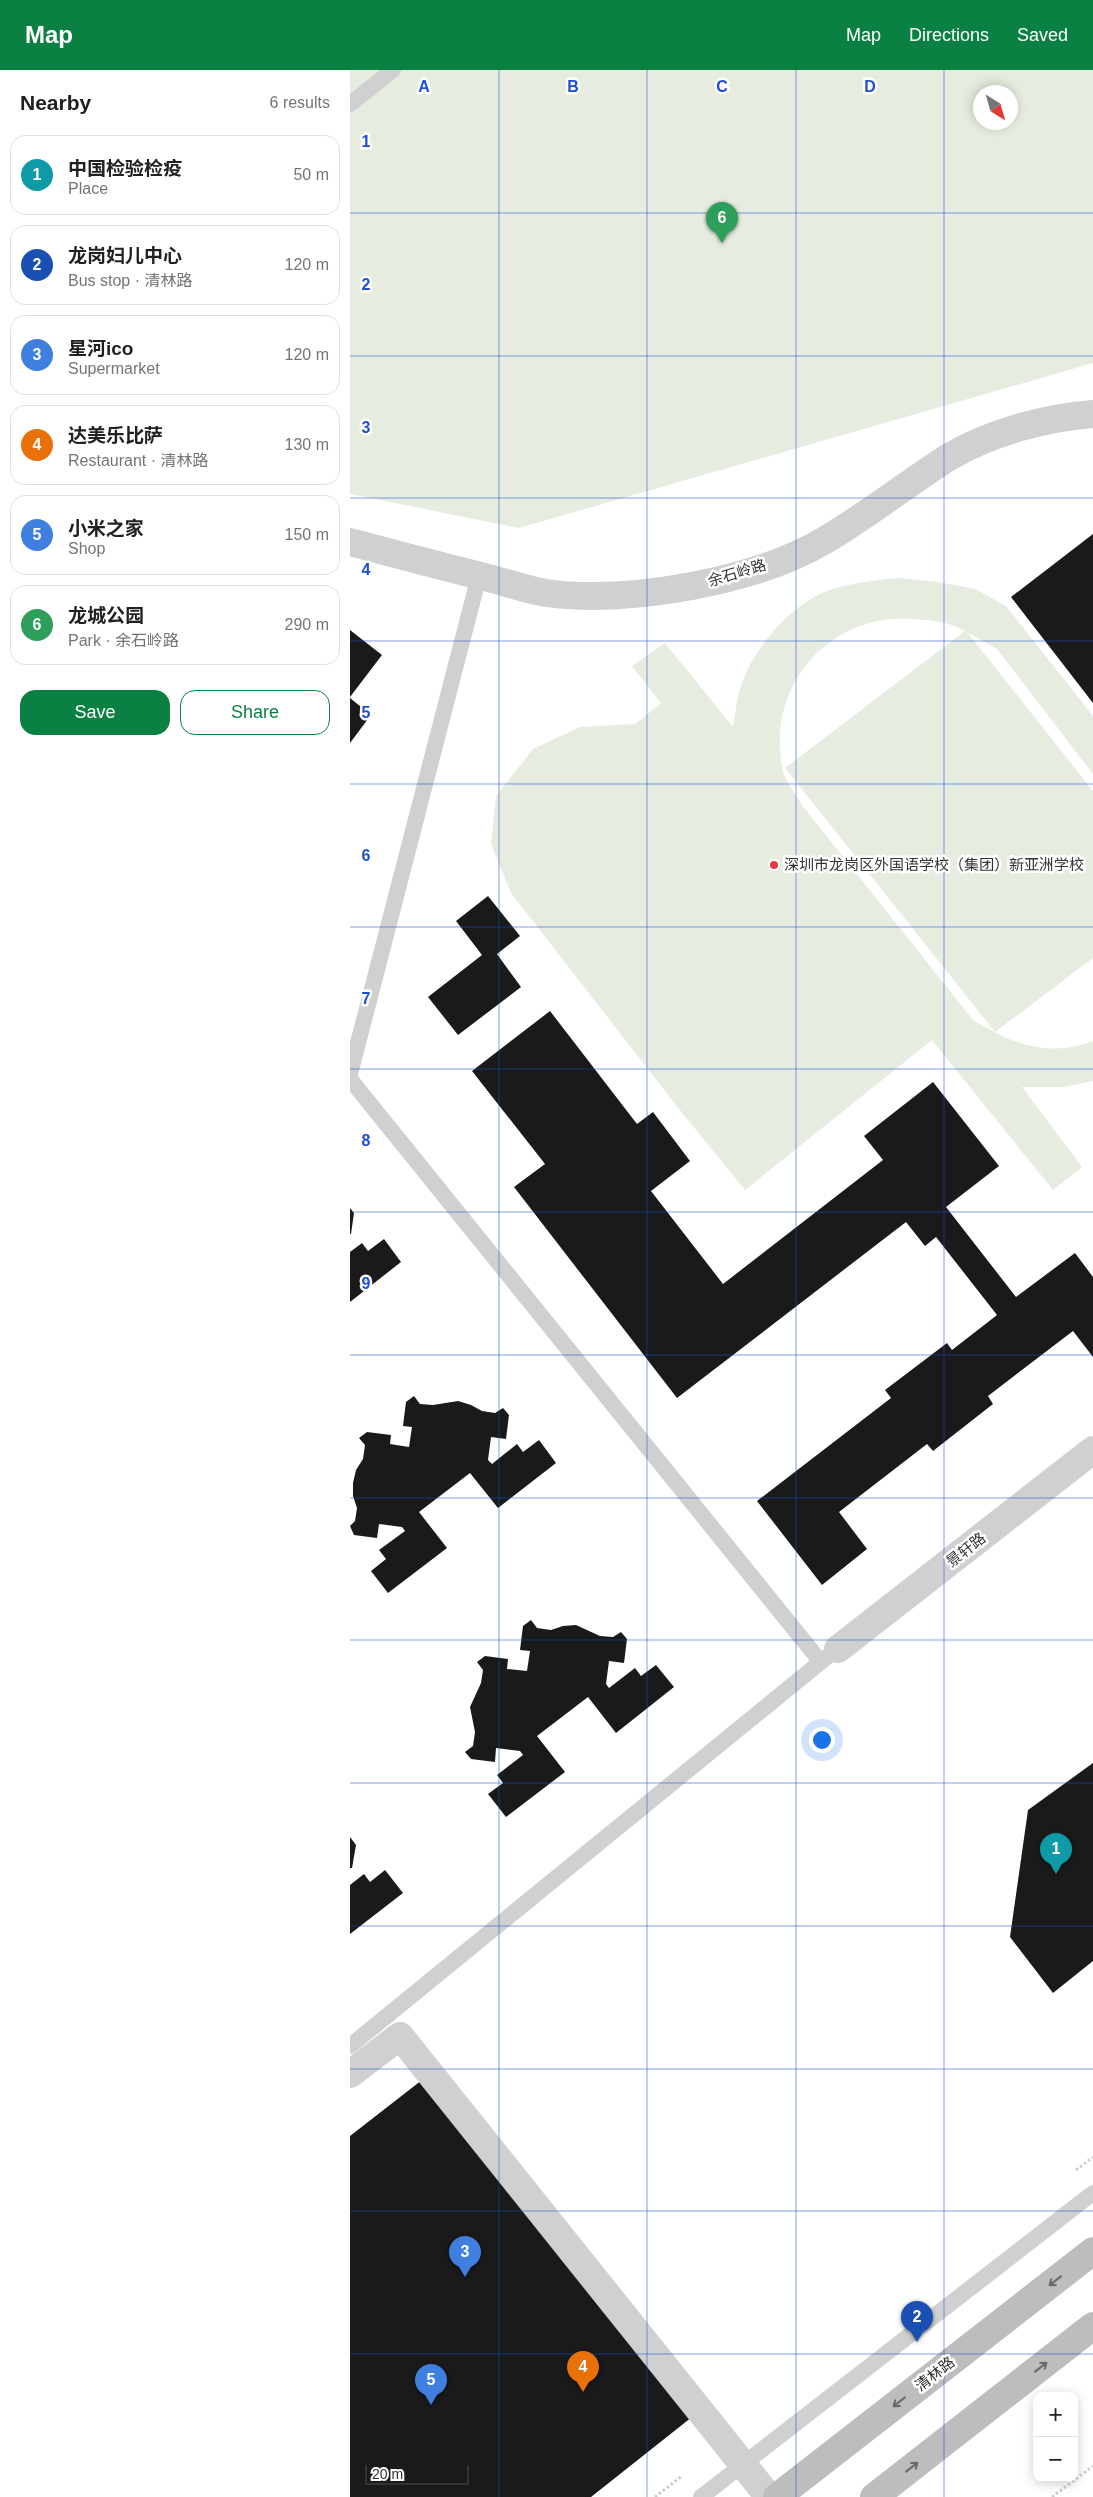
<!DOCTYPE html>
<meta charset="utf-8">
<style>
body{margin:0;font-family:Helvetica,"Noto Sans SC",sans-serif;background:#f6f6f6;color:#202124}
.controls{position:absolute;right:15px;bottom:15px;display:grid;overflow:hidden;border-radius:10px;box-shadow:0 2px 12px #0003}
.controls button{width:45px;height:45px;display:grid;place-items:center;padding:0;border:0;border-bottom:1px solid #e0e0e0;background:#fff;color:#202124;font:25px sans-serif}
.compass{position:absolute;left:623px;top:15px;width:45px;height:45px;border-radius:50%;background:#fff;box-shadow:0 2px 12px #0003;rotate:143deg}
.scale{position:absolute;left:15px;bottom:12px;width:104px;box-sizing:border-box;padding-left:5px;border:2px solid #333;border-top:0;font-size:14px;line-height:18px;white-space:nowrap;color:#333;-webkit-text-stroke:4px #fff;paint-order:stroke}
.you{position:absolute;left:471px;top:1669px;width:18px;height:18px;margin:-12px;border:4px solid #fff;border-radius:50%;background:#1a73e8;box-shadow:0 0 0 8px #1a73e833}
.badge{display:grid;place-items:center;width:32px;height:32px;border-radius:50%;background:#0b8043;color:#fff;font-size:16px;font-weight:700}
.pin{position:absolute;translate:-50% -41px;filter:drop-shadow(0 1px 2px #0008)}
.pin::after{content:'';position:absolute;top:26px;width:18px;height:15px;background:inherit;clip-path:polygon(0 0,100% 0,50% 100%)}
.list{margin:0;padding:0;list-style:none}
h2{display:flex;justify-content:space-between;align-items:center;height:65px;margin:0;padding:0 20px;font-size:21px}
h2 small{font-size:16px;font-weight:400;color:#757577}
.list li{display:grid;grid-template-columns:32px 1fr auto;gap:15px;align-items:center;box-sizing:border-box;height:80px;margin:0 10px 10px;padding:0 10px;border:1px solid #e0e0e0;border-radius:15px}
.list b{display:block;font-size:19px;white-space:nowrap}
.list p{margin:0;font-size:16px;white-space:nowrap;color:#757577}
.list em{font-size:16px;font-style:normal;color:#757577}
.actions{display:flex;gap:10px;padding:15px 20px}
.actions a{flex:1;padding:11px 0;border:1px solid #0b8043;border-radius:15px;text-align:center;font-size:18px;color:#0b8043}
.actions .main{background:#0b8043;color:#fff}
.map{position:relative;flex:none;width:743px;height:2427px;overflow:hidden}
header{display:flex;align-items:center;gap:30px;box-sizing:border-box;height:70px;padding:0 25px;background:#0b8043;color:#fff}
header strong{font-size:24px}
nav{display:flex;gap:28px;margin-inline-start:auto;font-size:18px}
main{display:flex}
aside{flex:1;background:#fff}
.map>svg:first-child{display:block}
</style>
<header>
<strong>Map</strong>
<nav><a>Map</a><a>Directions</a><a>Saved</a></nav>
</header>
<main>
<aside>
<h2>Nearby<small>6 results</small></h2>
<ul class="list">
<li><span class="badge" style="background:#0f9aa8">1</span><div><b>中国检验检疫</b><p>Place</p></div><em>50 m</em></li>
<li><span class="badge" style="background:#1a4fb4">2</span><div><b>龙岗妇儿中心</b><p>Bus stop · 清林路</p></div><em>120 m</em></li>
<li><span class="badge" style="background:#3f7fe0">3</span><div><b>星河ico</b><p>Supermarket</p></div><em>120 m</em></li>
<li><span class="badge" style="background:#e8710a">4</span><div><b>达美乐比萨</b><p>Restaurant · 清林路</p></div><em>130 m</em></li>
<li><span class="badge" style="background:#3f7fe0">5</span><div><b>小米之家</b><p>Shop</p></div><em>150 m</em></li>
<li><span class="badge" style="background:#2e9e5b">6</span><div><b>龙城公园</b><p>Park · 余石岭路</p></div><em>290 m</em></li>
</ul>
<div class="actions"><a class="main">Save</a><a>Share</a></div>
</aside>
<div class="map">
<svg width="743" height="2427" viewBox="0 0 743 2427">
<rect width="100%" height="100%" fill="#fff"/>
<!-- green -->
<path fill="#e6ecdf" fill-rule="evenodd" d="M 0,0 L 743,0 L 743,293 L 169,458 L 0,424 ZM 630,22 L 660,22 L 660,52 L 630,52 Z
M 548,508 L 588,512 L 625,519 L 656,536 L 743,646 L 743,704 L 647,579 L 617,562 L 743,721 L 743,888 L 645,962 L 435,698 L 615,561 C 600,552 581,550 563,549 C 493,543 433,596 430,666 C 430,677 430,693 434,704 C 437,714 446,724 451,734 L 623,950 C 662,974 698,988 743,971 L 743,1011 L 715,1017 L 672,1017 L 732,1097 L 703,1120 L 582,970 L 395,1120 L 329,1039 L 161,823 L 141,774 L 146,726 L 183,679 L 230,657 L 285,654 L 311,633 L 282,596 L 315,573 L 383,657 C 386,644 386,631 390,619 C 401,582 435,541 470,524 C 493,513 523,511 548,508 Z"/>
<!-- building -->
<path fill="#1a1a1a" d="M 743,464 L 743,633 L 661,527 Z
M 0,560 L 32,585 L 0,627 Z
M 0,628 L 21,645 L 0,673 Z
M 138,826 L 170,866 L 147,884 L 171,917 L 108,965 L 78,927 L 132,885 L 106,851 Z
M 200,941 L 287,1054 L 303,1042 L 340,1091 L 301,1121 L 373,1214 L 533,1090 L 514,1066 L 583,1012 L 649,1096 L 596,1137 L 666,1227 L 725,1183 L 743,1207 L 743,1287 L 723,1261 L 638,1326 L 643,1334 L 583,1381 L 577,1374 L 489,1442 L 517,1479 L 472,1515 L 407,1431 L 541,1328 L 535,1320 L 597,1273 L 602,1280 L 647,1245 L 586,1167 L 575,1176 L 556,1152 L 327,1328 L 164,1117 L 195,1094 L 122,1001 Z
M 0,1138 L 4,1143 L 1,1164 L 0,1164 Z
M 34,1169 L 51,1192 L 0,1232 L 0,1182 L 12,1173 L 18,1181 Z
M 64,1326 L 70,1334 L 83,1335 L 108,1331 L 121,1335 L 132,1341 L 145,1343 L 153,1338 L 159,1345 L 156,1369 L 141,1367 L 138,1390 L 142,1394 L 167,1374 L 173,1382 L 189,1370 L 206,1393 L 148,1438 L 120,1403 L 69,1442 L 97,1478 L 38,1523 L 21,1501 L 36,1489 L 29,1480 L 55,1461 L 52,1457 L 29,1454 L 27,1468 L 4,1465 L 0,1456 L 5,1451 L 7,1438 L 3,1426 L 3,1413 L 6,1400 L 13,1389 L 15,1375 L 9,1368 L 17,1362 L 41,1365 L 40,1374 L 59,1377 L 62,1357 L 53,1356 L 56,1332 Z
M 181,1550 L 187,1558 L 201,1560 L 213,1556 L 226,1555 L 250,1566 L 263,1567 L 271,1562 L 277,1569 L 274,1593 L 259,1591 L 256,1614 L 259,1618 L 285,1598 L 291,1606 L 306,1595 L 324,1617 L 266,1663 L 238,1627 L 187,1666 L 215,1702 L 156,1747 L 138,1724 L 153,1713 L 147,1705 L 173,1685 L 170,1681 L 146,1678 L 145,1692 L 121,1689 L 115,1682 L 123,1676 L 125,1662 L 120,1637 L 131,1613 L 133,1600 L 127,1592 L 135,1586 L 158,1589 L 157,1599 L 177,1601 L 180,1581 L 170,1580 L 173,1556 Z
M 743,1693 L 743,1891 L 703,1923 L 660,1867 L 678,1740 Z
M 0,1767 L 6,1775 L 2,1798 L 0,1798 Z
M 35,1800 L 53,1823 L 0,1864 L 0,1815 L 14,1804 L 20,1812 Z
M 72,2010 L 342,2347 L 241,2427 L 0,2427 L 0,2066 Z"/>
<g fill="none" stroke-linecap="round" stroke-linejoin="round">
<!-- path -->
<path stroke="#cdcdcd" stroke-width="3" stroke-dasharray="2.5 2.5" stroke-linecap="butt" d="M 726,2100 L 743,2087
M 305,2427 L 332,2406
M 702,2427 L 743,2396"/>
<!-- lane -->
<path stroke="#d0d0d0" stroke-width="16" d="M 0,34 L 43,0
M 0,1004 L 129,506
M 0,1009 L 470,1591
M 0,1976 L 478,1586
M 351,2427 L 743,2123"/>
<!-- street -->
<path stroke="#d0d0d0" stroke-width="28" d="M 0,472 C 45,484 90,496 135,507 C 155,512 176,520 196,523 C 278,534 406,512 477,469 C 519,444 558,413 599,387 C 641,362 695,348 743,344
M 488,1579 L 743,1380
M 0,2004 L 50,1966 L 419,2427"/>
<!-- secondary -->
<path stroke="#bdbdbd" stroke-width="28" d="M 427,2427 L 743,2181
M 524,2427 L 743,2256"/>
</g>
<!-- one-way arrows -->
<defs><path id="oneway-shaft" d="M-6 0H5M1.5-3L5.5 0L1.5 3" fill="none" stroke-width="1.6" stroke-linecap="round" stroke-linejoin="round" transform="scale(1.25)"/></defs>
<g stroke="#6a6a6a">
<use href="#oneway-shaft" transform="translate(705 2211) rotate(142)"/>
<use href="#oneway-shaft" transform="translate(691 2297) rotate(-38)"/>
<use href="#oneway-shaft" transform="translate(549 2332) rotate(142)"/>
<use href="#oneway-shaft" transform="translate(562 2397) rotate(-38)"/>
</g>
<!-- grid -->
<path fill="none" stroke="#1d4ed8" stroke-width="1" stroke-opacity="0.55" d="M 149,0 L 149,2427M 297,0 L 297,2427M 446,0 L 446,2427M 594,0 L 594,2427M 0,143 L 743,143M 0,286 L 743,286M 0,428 L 743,428M 0,571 L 743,571M 0,714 L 743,714M 0,857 L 743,857M 0,999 L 743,999M 0,1142 L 743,1142M 0,1285 L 743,1285M 0,1428 L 743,1428M 0,1570 L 743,1570M 0,1713 L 743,1713M 0,1856 L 743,1856M 0,1999 L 743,1999M 0,2141 L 743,2141M 0,2284 L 743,2284"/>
<!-- markers -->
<circle fill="#e63946" stroke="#fff" stroke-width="2" cx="424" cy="795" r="5"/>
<g text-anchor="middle" stroke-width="5" stroke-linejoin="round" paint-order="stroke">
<!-- street labels -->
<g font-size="15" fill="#333" stroke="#fff">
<text transform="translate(387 503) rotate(-17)" y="5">余石岭路</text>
<text transform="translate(616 1480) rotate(-38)" y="5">景轩路</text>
<text transform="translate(585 2304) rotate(-38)" y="5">清林路</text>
</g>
<!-- poi labels -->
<g font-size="15" fill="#333" stroke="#fff" text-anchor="start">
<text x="434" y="800">深圳市龙岗区外国语学校（集团）新亚洲学校</text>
</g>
</g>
<g font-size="16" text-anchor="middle" font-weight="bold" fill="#1d4ed8" stroke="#fff" stroke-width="5" stroke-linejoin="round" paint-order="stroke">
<text x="74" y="22">A</text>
<text x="223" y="22">B</text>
<text x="372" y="22">C</text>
<text x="520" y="22">D</text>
<text x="16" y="77">1</text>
<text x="16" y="220">2</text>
<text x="16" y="363">3</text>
<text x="16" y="505">4</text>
<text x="16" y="648">5</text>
<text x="16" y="791">6</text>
<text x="16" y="934">7</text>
<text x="16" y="1076">8</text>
<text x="16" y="1219">9</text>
</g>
</svg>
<div class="controls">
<button>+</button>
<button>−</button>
</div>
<svg class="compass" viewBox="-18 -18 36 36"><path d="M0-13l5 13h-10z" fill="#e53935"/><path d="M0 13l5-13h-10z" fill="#757577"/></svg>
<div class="scale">20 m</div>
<div class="you"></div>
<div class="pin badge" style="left:706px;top:1804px;background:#0f9aa8">1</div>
<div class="pin badge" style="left:567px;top:2272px;background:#1a4fb4">2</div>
<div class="pin badge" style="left:115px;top:2207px;background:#3f7fe0">3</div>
<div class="pin badge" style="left:233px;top:2322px;background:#e8710a">4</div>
<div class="pin badge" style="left:81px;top:2335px;background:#3f7fe0">5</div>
<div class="pin badge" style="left:372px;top:173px;background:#2e9e5b">6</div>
</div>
</main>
